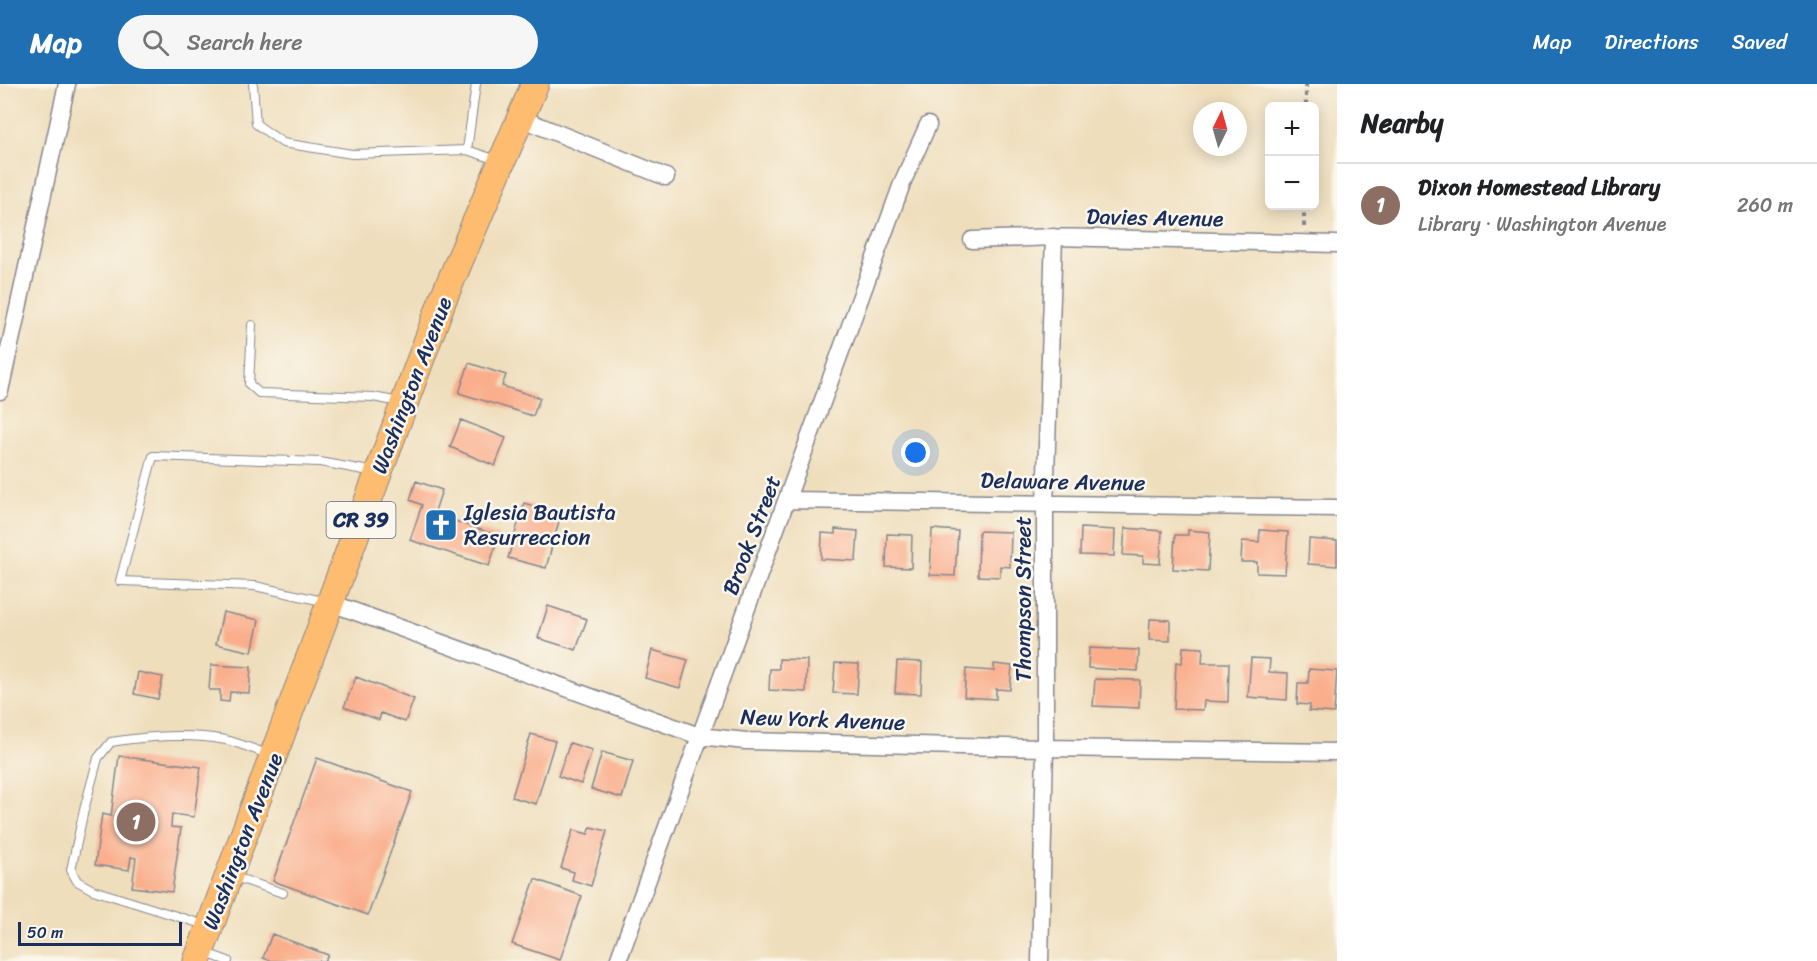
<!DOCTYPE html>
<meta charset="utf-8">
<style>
body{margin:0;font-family:Sriracha,sans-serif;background:#f6f6f6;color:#202124}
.controls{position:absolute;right:18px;top:18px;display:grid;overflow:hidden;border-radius:9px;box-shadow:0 3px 15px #0003}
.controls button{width:54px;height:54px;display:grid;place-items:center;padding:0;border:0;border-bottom:2px solid #e0e0e0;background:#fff;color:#202124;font:30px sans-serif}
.compass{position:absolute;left:1193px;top:18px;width:54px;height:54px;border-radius:50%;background:#fff;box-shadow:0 3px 15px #0003;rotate:5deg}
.scale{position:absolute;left:18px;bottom:15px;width:164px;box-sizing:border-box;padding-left:6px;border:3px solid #1b2f5e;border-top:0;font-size:16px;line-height:21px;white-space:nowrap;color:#1b2f5e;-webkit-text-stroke:4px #fbf7ec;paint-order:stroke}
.you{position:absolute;left:916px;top:369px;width:21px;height:21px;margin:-15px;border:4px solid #fff;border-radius:50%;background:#1a73e8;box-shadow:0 0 0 9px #1a73e833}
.badge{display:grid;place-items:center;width:39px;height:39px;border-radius:50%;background:#1f6fb2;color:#fff;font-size:20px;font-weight:700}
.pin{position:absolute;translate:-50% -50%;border:3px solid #fff;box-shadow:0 2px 6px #0006}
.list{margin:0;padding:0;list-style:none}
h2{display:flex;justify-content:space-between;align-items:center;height:78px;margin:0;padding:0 24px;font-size:26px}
h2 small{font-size:20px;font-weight:400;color:#757577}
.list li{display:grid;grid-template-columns:39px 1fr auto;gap:18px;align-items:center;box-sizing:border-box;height:84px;padding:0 24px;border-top:2px solid #e0e0e0}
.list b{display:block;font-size:22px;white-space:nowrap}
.list p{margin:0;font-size:20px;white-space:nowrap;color:#757577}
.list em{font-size:20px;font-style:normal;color:#757577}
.icon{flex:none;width:33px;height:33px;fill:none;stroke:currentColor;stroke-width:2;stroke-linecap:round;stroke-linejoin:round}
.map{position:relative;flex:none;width:1337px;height:877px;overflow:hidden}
header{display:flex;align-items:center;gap:36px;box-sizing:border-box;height:84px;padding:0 30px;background:#1f6fb2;color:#fff}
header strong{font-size:28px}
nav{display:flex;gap:33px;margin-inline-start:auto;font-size:21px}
.search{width:420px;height:54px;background:#f6f6f6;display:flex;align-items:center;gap:15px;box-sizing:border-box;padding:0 21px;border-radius:33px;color:#757577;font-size:22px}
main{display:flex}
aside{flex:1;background:#fff}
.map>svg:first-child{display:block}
</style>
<header>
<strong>Map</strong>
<div class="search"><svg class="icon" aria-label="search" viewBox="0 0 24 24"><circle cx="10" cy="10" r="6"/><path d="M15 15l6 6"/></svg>Search here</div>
<nav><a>Map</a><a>Directions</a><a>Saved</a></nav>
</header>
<main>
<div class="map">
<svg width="1337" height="877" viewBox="0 0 1337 877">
<rect width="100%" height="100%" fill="#fbf7ec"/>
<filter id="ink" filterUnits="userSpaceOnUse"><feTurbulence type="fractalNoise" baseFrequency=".0167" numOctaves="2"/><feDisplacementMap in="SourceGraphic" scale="12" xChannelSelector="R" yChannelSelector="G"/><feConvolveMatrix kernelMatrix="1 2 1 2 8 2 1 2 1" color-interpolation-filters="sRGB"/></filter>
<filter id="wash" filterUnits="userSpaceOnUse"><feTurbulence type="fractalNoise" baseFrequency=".008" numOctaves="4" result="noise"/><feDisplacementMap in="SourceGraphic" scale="24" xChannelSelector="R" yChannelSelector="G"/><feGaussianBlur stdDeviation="1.35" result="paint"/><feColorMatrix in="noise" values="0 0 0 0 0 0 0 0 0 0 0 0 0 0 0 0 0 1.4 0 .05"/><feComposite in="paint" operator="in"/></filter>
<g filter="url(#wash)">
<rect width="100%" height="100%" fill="#efdebc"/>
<g id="blocks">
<!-- building -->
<path fill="#faae8c" d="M 469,279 L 506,291 L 502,302 L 540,314 L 533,332 L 459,309 Z
M 461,336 L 506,354 L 495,382 L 450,363 Z
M 416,397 L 442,406 L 434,430 L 499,452 L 489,482 L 410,456 L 422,421 L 410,416 Z
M 524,419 L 561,430 L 546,484 L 508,474 Z
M 1081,444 L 1115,446 L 1114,472 L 1080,471 Z
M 1125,444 L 1162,447 L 1160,480 L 1143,479 L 1143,472 L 1123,471 Z
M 835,445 L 858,447 L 856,477 L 821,475 L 822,449 L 835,450 Z
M 932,445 L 958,447 L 955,492 L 930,491 Z
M 1188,446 L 1210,448 L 1208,487 L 1173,485 L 1175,451 L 1188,451 Z
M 1260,446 L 1288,448 L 1285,490 L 1257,489 L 1257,478 L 1241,478 L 1242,457 L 1259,458 Z
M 979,447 L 1011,448 L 1010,483 L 1000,482 L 1000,493 L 978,492 Z
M 887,450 L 912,451 L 911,484 L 886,483 Z
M 1309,455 L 1337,457 L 1337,482 L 1308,480 Z
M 548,522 L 587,535 L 576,566 L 538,554 Z
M 223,528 L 259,536 L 252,568 L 216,560 Z
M 1150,535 L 1170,536 L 1170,557 L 1149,556 Z
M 1183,563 L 1203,564 L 1202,579 L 1229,579 L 1228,618 L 1204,617 L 1203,626 L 1174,625 L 1176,578 L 1182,579 Z
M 1089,564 L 1139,566 L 1138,587 L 1088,584 Z
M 652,566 L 688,576 L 680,604 L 645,594 Z
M 1251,574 L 1270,575 L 1269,588 L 1288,589 L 1287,616 L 1248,613 Z
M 779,575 L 807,576 L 806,608 L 769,606 L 770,585 L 779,585 Z
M 897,577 L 922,578 L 921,610 L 895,609 Z
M 835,579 L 859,580 L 857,610 L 833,609 Z
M 994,580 L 1012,582 L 1010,606 L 996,605 L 996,615 L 964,613 L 966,585 L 994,587 Z
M 211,581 L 251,583 L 249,609 L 230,608 L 229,618 L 220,617 L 220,606 L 209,606 Z
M 1309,585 L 1337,587 L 1334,629 L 1309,627 L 1310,621 L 1297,620 L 1298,599 L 1308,599 Z
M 138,588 L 163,593 L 158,615 L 134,610 Z
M 356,593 L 414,615 L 405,638 L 381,629 L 379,636 L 344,623 Z
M 1095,595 L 1140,596 L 1139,624 L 1093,622 Z
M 531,650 L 555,657 L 536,720 L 512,713 Z
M 570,659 L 592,666 L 581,700 L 558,692 Z
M 602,668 L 633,677 L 622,714 L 591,705 Z
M 119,672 L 201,683 L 194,733 L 172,730 L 171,743 L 181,744 L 172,808 L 132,803 L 136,774 L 131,773 L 129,786 L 95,781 L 102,730 L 111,732 Z
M 317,674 L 412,708 L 368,831 L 273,797 Z
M 591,743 L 607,747 L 591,802 L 572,796 L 574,788 L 561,784 L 573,746 L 588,750 Z
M 535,795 L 582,812 L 560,876 L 512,860 Z
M 272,850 L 328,871 L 325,877 L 272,877 L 263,874 Z"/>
</g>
</g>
<g filter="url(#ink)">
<use href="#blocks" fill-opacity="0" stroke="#85868d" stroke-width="1.5"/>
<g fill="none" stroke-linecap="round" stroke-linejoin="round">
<defs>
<path id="lane" d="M 253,0 L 256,40 L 283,59 L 352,70 L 467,66 L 497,76
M 467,66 L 476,0
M 252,241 L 249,300 L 259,309 L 373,313 L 400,318
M 327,518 L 255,502 L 120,497 L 153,372 L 320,378 L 375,388
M 232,792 L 283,809
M 205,841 L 93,806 L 77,797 L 71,786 L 84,726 L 98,674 L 111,658 C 148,652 189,649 226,656 C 241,660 256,666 270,671
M 203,868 L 228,877"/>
<path id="street" d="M 520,34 L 666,93
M 972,156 L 1054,153 L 1337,160
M 0,307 L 67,0
M 788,416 L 1337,424
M 331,519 L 699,652 L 746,657 L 1045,664 L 1337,668
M 618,877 L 903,97 L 928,41
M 1040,877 L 1045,664 L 1045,420 L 1054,153"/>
<path id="primary" d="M 197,877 L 443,215 L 535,0"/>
</defs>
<!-- lane casing -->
<use href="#lane" stroke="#85868d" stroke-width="10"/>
<!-- street casing -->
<use href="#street" stroke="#85868d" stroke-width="19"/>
<!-- primary casing -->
<use href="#primary" stroke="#85868d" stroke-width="29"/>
<!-- path -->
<path stroke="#85868d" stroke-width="4" stroke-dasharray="4.5 4.5" stroke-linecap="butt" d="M 1306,22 L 1306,0
M 1304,143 L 1304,122"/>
<!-- lane -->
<use href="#lane" stroke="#fff" stroke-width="8"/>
<!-- street -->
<use href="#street" stroke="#fff" stroke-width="16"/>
<!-- primary -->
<use href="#primary" stroke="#fdbc6f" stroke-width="27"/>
</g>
</g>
<!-- icons -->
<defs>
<symbol id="church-square" viewBox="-11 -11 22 22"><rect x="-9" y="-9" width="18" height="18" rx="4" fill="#1f6fb2" stroke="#fbf7ec"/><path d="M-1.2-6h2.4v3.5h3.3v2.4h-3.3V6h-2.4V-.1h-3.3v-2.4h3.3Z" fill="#fff"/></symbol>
</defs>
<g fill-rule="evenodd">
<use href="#church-square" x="422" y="422" width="38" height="38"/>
</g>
<g text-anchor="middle" stroke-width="5" stroke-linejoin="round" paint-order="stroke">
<!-- shield labels -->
<rect fill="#fbf7ec" stroke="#5e6b89" stroke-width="1.5" x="326.5" y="418" width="69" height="36" rx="4.5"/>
<g font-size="21" font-weight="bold" fill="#1b2f5e">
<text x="361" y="443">CR 39</text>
</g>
<!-- street labels -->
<g font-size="22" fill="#1b2f5e" stroke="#fbf7ec">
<text transform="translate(1155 133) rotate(1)" y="8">Davies Avenue</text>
<text transform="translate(411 301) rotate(-69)" y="8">Washington Avenue</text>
<text transform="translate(1063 397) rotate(1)" y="8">Delaware Avenue</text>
<text transform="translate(751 451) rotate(-69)" y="8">Brook Street</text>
<text transform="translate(1023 515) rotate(-90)" y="8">Thompson Street</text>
<text transform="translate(823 635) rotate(2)" y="8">New York Avenue</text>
<text transform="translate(242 757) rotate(-69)" y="8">Washington Avenue</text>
</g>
<!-- poi labels -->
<g font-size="22" fill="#1b2f5e" stroke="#fbf7ec" text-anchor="start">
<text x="464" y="436">Iglesia Bautista<tspan x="464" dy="25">Resurreccion</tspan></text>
</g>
</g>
</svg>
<div class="controls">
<button>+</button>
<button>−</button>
</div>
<svg class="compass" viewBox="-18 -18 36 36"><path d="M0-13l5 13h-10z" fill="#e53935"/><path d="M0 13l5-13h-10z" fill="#757577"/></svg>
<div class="scale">50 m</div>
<div class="you"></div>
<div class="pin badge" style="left:136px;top:738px;background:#8d6e63">1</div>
</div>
<aside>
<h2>Nearby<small></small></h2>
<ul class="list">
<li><span class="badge" style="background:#8d6e63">1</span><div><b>Dixon Homestead Library</b><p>Library · Washington Avenue</p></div><em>260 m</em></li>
</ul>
</aside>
</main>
